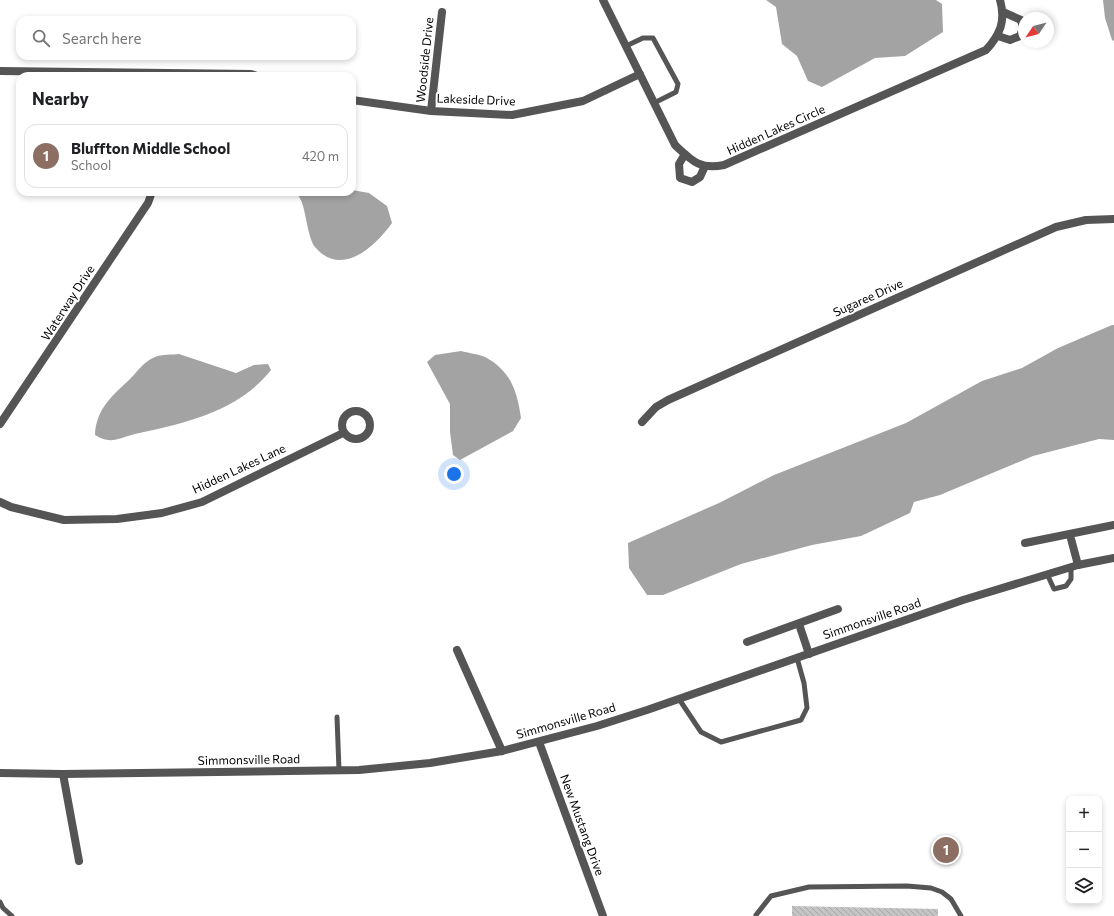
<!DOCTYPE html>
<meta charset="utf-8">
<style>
body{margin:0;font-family:Commissioner,sans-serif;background:#f6f6f6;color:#202124}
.controls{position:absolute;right:12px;bottom:12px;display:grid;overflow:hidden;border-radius:8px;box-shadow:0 2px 6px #0003}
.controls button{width:36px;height:36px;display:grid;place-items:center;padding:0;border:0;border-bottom:1px solid #e0e0e0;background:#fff;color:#202124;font:20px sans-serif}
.compass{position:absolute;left:1018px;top:12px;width:36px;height:36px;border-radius:50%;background:#fff;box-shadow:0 2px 6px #0003;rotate:235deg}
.you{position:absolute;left:454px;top:474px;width:14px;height:14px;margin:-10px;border:3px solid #fff;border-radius:50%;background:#1a73e8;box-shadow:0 0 0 6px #1a73e833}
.badge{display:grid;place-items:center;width:26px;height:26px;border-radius:50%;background:#000;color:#fff;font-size:13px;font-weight:700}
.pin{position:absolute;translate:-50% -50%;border:2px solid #fff;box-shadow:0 1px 4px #0006}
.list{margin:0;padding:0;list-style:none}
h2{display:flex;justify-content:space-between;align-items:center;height:52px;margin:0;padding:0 16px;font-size:17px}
h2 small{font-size:13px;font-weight:400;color:#757577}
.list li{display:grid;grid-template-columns:26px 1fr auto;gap:12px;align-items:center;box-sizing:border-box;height:64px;margin:0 8px 8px;padding:0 8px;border:1px solid #e0e0e0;border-radius:12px}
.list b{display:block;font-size:15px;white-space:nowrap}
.list p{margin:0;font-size:13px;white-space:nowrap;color:#757577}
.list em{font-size:13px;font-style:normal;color:#757577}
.icon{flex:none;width:22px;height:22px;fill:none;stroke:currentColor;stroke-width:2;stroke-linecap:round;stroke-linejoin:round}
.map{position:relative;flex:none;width:1114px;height:916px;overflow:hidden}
.search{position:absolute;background:#fff;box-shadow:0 2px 6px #0003;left:16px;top:16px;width:340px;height:44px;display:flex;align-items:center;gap:10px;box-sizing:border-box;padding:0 14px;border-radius:12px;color:#757577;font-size:15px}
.panel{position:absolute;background:#fff;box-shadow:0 2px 6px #0003;left:16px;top:72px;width:340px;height:124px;border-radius:12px}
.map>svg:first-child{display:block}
</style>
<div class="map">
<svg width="1114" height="916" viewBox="0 0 1114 916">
<defs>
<pattern id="building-back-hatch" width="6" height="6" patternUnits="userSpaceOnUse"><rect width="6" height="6" fill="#c4c4c4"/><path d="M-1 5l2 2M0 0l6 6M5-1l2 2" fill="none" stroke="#a7a7a7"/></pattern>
</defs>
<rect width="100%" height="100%" fill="#fff"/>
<!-- water -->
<path fill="#a3a3a3" d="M 766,0 L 936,0 L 942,4 L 943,32 L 905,56 L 875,58 L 822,87 L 808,81 L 797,56 L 782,44 L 776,7 Z
M 1103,0 L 1114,0 L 1114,41 L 1112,40 L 1105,18 Z
M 352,190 L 369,193 L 387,206 L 392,223 C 375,247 341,278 315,247 C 309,240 306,216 303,206 C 302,201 299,197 296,192 L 352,192 Z
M 1112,325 L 1114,325 L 1114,440 L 1099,439 L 1033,456 L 940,495 L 914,502 L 910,513 L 861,536 L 812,545 L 741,564 L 663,595 L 647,595 L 629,568 L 628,543 L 719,503 L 774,475 L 906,423 L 982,381 L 1022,368 L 1058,348 Z
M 461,351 C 468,353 478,354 485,357 C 511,371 517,391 521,418 L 513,431 L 460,460 L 453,455 L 450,432 L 450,404 L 427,362 L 435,355 Z
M 179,354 L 236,373 L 254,365 L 268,364 L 271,370 C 238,412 184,423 135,434 C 119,438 111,445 95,435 C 96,409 112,396 130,379 C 138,371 143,362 155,357 C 162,354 172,355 179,354 Z"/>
<!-- building -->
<path fill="url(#building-back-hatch)" d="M 792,906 L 938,909 L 938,916 L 792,916 Z"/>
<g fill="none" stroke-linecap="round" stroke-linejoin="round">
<!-- service -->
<path stroke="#555" stroke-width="5" d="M 626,46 L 643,38 L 653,38 L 678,84 L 676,92 L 654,103
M 1047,574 L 1054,589 L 1066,586 L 1071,579 L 1071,567
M 679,699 L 701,732 L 721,742 L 801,720 L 807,708 L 804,683 L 797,658
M 337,717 L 339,770
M 0,902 L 3,908 L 12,916
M 756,915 L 771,896 L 809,887 L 907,886 L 931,888 L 942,892 L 951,899 L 961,916"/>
<!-- minor -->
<path stroke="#555" stroke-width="8" d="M 603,0 L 675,145 C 692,161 700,170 724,165 L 986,50 C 1000,35 1006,21 1000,0
M 998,36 L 1010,40 L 1020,36 L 1023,28 L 1021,20 L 1003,12
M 0,71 L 251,74 L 257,76
M 352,100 L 431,111 L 512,115 L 583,101 L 640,74
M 431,111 L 442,12
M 685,154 L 679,164 L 680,178 L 692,182 L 700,177 L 705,166
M342 425a14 14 0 1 1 28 0a14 14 0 1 1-28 0Z
M 642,422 L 656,407 L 668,400 L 1056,227 L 1086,220 L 1114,219
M 0,424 L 148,203 L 152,192
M 0,502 L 11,507 L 64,520 L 117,519 L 162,513 L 202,502 L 343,433
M 1070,535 L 1078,565
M 1025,543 L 1114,525
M 799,624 L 809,654
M 747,642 L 838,609
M 457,650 L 502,751
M 539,742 L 603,916
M 63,774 L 79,861"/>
<!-- tertiary -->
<path stroke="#555" stroke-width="8" d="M 0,773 L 63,774 L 359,770 L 430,763 L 502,751 L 597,726 L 647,710 L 963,600 L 1078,565 L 1114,558"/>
</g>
<g text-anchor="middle" stroke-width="4" stroke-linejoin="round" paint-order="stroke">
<!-- street labels -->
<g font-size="12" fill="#000" stroke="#fff">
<text transform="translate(425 60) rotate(-84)" y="4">Woodside Drive</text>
<text transform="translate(476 100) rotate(2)" y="4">Lakeside Drive</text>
<text transform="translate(776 130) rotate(-24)" y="4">Hidden Lakes Circle</text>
<text transform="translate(868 298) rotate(-24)" y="4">Sugaree Drive</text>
<text transform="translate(68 303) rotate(-57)" y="4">Waterway Drive</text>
<text transform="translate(239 469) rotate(-25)" y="4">Hidden Lakes Lane</text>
<text transform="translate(872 619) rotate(-19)" y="4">Simmonsville Road</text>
<text transform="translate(566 721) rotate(-16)" y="4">Simmonsville Road</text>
<text transform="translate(249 760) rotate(-1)" y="4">Simmonsville Road</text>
<text transform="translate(582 825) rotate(70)" y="4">New Mustang Drive</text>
</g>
</g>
</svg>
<div class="controls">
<button>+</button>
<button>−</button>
<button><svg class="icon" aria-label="layers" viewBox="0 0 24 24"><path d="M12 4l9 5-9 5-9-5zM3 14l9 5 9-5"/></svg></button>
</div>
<svg class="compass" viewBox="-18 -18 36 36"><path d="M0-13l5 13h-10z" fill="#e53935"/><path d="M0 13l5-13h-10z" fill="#757577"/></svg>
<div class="you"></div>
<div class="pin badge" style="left:946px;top:850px;background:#8d6e63">1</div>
<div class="search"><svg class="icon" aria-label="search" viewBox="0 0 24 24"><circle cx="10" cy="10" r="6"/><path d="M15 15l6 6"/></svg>Search here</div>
<section class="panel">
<h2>Nearby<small></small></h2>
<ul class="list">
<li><span class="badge" style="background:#8d6e63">1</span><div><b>Bluffton Middle School</b><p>School</p></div><em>420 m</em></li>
</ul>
</section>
</div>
